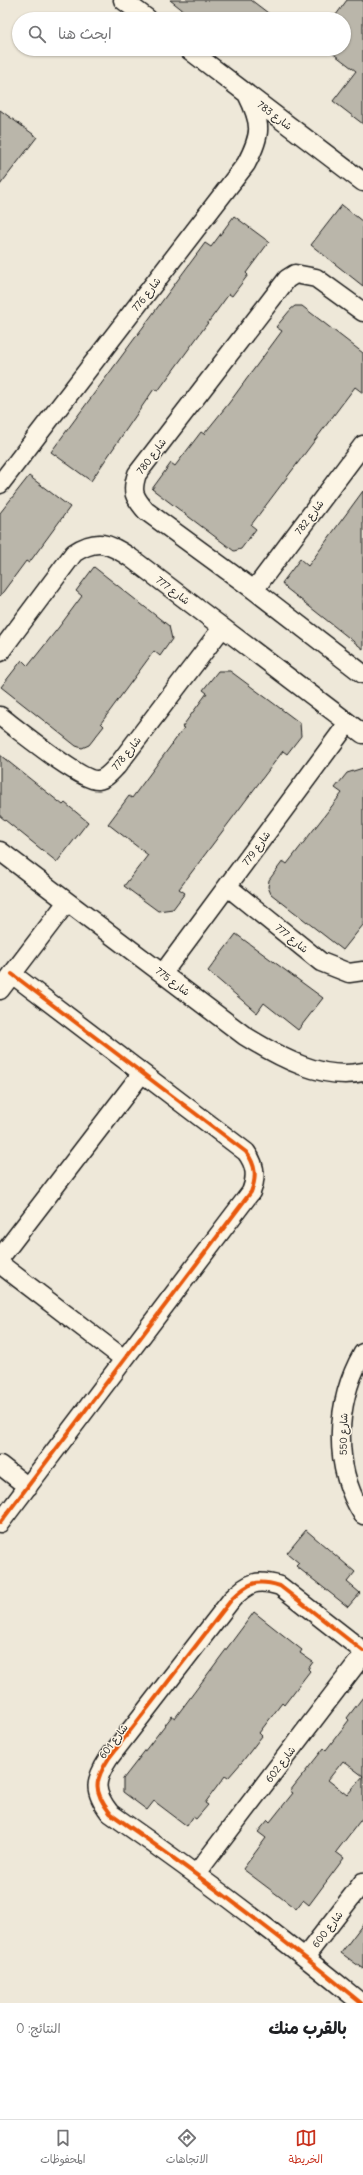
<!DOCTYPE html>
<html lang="ar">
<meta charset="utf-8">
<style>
body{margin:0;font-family:Delius,"Playpen Sans Arabic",sans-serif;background:#f2f2f2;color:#202124;direction:rtl}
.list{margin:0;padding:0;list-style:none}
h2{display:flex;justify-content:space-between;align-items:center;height:52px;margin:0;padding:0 16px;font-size:17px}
h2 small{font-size:13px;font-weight:400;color:#757577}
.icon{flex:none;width:22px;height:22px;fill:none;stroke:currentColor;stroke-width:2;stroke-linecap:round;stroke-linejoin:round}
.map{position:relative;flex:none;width:363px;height:2003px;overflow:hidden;direction:ltr}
.search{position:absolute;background:#fff;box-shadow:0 1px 3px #0004;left:12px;right:12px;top:12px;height:44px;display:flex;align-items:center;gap:10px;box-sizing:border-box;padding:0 14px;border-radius:22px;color:#757577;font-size:15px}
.sheet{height:116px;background:#fff}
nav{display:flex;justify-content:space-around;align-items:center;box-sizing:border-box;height:56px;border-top:1px solid #e0e0e0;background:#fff;font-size:11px;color:#757577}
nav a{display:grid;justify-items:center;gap:2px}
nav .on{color:#c8321e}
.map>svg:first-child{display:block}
</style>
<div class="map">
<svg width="363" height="2003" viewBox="0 0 363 2003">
<rect width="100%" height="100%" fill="#eee8d9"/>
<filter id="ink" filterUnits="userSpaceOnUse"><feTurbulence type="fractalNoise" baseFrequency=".025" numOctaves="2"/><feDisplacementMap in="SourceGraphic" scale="8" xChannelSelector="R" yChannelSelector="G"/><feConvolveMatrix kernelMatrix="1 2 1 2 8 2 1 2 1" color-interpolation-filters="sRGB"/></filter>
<g filter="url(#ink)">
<!-- building -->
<path fill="#bab6aa" stroke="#1c1c1c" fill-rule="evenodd" d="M 170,0 L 251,0 L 276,19 L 194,19 Z
M 347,0 L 363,0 L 363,124 L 333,101 L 356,71 L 327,49 L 344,49 L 344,19 L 333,19 Z
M 0,110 L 37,137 L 0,185 Z
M 342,205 L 363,222 L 363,286 L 311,245 Z
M 234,216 L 269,242 L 246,273 L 248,275 L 232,296 L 229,294 L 158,391 L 154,389 L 91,481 L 51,452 L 205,243 L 211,247 Z
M 295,306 L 302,306 L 363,353 L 363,393 L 355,387 L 251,525 L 256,529 L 241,549 L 234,551 L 152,489 L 171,463 L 175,466 L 201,432 L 204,434 L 229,403 L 282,331 L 276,327 L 291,309 Z
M 29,476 L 70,507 L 29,563 L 26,561 L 0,596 L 0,513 Z
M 363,491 L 363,649 L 286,588 L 282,583 L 300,559 L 308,566 Z
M 94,567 L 169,626 L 172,639 L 160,656 L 154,651 L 101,723 L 104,726 L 89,745 L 82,748 L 76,746 L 1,687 L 22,660 L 28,666 L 59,627 L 82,596 L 76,591 Z
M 218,671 L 230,671 L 300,723 L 301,736 L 287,754 L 283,751 L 179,889 L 185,893 L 173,909 L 158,911 L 124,886 L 148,855 L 108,824 L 129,796 L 132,798 L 184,728 L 182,727 L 207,693 L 203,690 Z
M 0,755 L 63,805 L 65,803 L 88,822 L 57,862 L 0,816 Z
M 363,768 L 363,925 L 343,950 L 271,894 L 268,887 L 269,880 L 283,861 L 287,864 L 342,793 L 335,788 L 347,773 Z
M 236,934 L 323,998 L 298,1030 L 264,1003 L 257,1013 L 208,971 Z
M 306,1530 L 355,1572 L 347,1582 L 360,1593 L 348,1607 L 296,1566 L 299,1563 L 287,1553 Z
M 254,1612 L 302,1650 L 300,1653 L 313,1662 L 308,1669 L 310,1671 L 284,1705 L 282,1703 L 259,1733 L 262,1736 L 242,1762 L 228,1778 L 225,1776 L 205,1803 L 208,1805 L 196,1819 L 193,1817 L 187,1826 L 154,1801 L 147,1810 L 123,1792 L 123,1779 L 172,1716 L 175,1718 Z
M 363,1697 L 363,1817 L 336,1852 L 344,1858 L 309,1905 L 303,1900 L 296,1909 L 243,1869 L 266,1838 L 258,1832 L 268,1820 L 270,1822 L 293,1793 L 290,1791 L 324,1748 L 326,1750 L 349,1720 L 347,1718 ZM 343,1761 L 363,1776 L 347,1795 L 328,1780 Z
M 363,1924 L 363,1969 L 341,1953 Z"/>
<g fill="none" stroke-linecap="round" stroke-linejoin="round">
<defs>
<path id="minor" d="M 123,0 L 148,19
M 188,49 L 363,182
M 363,312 L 316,278 L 295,274 L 287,279 L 137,474 C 131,492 134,497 146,511 L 254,590 L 363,674
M 0,484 L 246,164 C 262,134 262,124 247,94
M 254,590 L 363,445
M 0,652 L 74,553 C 97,538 109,543 131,558 L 363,734
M 0,716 C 16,728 82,782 98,780 C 106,779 112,771 117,766 L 222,628
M 0,851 L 245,1036 C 279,1057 322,1081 363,1072
M 228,887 L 321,962 L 349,973 L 363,971
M 163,973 L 348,723
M 0,990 L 67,902
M 0,1258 L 142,1073
M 0,1264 L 124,1359
M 363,1353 C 335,1402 332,1466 363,1515
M 0,1465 L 28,1487
M 0,1523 L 251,1192 C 257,1177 256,1165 246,1152 L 12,974
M 196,1874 L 363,1655
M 305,1957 L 363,1882
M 361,2003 C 280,1936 196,1873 110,1813 C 93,1791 94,1781 109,1758 L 232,1599 C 249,1582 257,1579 280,1586 L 363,1651"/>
</defs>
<!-- minor casing -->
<use href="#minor" stroke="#1c1c1c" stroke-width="21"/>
<!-- minor -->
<use href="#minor" stroke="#fcf5e5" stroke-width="18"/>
<defs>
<path id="cycleway" d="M 0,1523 L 251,1192 C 257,1177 256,1165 246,1152 L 12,974
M 361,2003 C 280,1936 196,1873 110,1813 C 93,1791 94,1781 109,1758 L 232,1599 C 249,1582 257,1579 280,1586 L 363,1651"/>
</defs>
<!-- cycleway casing -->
<use href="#cycleway" stroke="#fcf5e5" stroke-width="6"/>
<!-- cycleway -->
<use href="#cycleway" stroke="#e8590c" stroke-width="4"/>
</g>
</g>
<g text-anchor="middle" stroke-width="3" stroke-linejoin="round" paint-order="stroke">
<!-- street labels -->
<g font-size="10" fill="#1c1c1c" stroke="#fcf5e5">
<text transform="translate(275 115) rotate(37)" y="4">شارع 783</text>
<text transform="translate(146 294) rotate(-52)" y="4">شارع 776</text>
<text transform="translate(151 456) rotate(-53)" y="4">شارع 780</text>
<text transform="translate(309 517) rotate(-53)" y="4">شارع 782</text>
<text transform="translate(173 590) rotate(37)" y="4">شارع 777</text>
<text transform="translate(126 753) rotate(-51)" y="4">شارع 778</text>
<text transform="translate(256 848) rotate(-54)" y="4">شارع 779</text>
<text transform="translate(292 938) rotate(39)" y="4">شارع 777</text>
<text transform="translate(173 981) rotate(37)" y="4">شارع 775</text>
<text transform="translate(343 1434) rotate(-89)" y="4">شارع 550</text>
<text transform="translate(113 1741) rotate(-53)" y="4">شارع 601</text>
<text transform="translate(280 1764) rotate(-53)" y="4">شارع 602</text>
<text transform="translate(327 1929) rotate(-52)" y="4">شارع 600</text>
</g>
</g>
</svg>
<div class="search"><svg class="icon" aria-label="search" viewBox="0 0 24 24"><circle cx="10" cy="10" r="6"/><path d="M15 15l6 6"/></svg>ابحث هنا</div>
</div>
<section class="sheet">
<h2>بالقرب منك<small>النتائج: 0</small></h2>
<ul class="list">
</ul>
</section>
<nav>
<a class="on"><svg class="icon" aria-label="map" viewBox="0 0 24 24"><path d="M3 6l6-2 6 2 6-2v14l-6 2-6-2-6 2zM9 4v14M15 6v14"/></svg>الخريطة</a>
<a><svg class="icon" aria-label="directions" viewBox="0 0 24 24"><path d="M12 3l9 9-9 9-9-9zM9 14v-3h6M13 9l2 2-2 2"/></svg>الاتجاهات</a>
<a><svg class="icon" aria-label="saved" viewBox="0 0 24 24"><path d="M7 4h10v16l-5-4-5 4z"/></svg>المحفوظات</a>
</nav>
